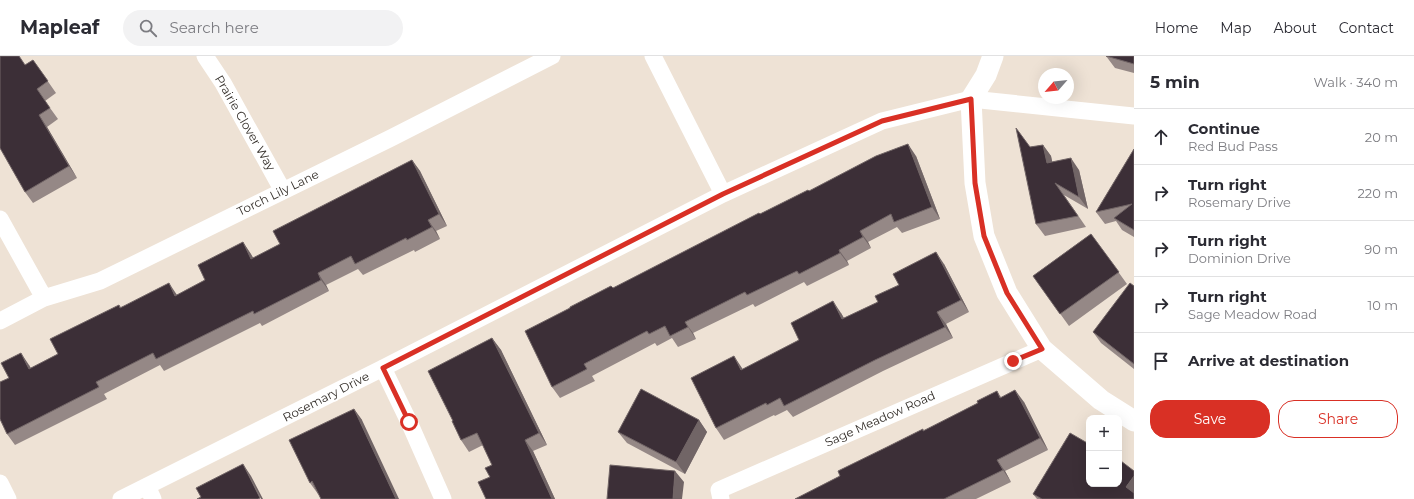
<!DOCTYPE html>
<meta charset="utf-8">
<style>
body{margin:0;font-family:Montserrat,sans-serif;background:#f2f2f3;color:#2b2b33}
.controls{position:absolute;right:12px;bottom:12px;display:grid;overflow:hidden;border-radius:8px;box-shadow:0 4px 16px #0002}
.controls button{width:36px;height:36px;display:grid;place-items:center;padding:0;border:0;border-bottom:1px solid #e1e1e2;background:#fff;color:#2b2b33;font:20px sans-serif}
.compass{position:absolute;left:1038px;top:12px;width:36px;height:36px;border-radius:50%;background:#fff;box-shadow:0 4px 16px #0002;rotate:242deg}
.stop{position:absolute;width:12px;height:12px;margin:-9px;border:3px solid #d93025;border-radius:50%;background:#fff}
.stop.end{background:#d93025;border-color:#fff;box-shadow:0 1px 4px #0008}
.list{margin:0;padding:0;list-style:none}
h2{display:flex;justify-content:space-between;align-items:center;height:52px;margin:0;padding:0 16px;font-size:17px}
h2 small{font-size:13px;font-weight:400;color:#7c7c81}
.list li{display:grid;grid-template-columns:26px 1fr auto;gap:12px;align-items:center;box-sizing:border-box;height:56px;padding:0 16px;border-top:1px solid #e1e1e2}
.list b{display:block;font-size:15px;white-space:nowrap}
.list p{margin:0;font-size:13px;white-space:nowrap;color:#7c7c81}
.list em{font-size:13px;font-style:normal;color:#7c7c81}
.actions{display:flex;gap:8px;padding:12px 16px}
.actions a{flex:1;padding:9px 0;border:1px solid #d93025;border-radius:16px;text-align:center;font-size:14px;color:#d93025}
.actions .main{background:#d93025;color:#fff}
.icon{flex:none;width:22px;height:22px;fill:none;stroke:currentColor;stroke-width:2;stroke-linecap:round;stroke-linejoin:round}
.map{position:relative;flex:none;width:1134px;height:443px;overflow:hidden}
header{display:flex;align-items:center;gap:24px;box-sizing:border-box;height:56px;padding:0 20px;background:#fff;border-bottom:1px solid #e1e1e2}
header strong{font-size:19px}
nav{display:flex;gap:22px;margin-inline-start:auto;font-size:14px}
.search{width:280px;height:36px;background:#f2f2f3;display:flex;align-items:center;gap:10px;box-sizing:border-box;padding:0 14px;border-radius:22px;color:#7c7c81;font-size:15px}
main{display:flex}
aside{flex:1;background:#fff}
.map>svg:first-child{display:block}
</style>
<header>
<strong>Mapleaf</strong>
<div class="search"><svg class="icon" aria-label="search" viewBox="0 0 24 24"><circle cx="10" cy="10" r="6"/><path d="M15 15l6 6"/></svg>Search here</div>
<nav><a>Home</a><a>Map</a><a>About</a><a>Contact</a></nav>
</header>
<main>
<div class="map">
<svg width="1134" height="443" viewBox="0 0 1134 443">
<rect width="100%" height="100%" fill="#eee2d5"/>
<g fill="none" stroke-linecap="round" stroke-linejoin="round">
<!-- minor -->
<path stroke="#fff" stroke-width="17" d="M 205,0 L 223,27 L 283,135
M 653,0 L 723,138
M 0,163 L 44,242
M 0,265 L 44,242 L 100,225 L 391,82 L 552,0
M 383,312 L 409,366 L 443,443
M 0,427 L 8,443
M 147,430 L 153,443
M 121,443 L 383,312 L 723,138 L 882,65 L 971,43 L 1134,60
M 721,443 L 719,434 L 1042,293"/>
<!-- tertiary -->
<path stroke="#fff" stroke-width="21" d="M 993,0 L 986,19 L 971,43 L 975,127 L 984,180 L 1007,237 L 1042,293 L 1101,344 L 1134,365"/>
</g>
<!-- wall -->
<path fill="#958886" d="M 1106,0 L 1134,0 L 1134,17 L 1115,12 Z
M 33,4 L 56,37 L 45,45 L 58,63 L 47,71 L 77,122 L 33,147 L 25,136 L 25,9 Z
M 1043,89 L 1051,100 L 1052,106 L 1079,114 L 1088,153 L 1064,139 L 1086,171 L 1045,180 L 1036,168 L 1030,91 Z
M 1134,93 L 1134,181 L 1122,174 L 1116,165 L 1105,168 L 1096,156 Z
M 916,100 L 940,163 L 902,177 L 897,171 L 868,186 L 871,192 L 847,205 L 849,209 L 807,230 L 804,226 L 755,251 L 753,248 L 693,277 L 696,283 L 678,291 L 672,282 L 657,290 L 655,287 L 592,320 L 595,325 L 560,342 L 552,331 L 570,252 L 611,230 L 613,232 L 760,158 L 809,135 Z
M 412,104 L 420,115 L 447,170 L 436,175 L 440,183 L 415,196 L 414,194 L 363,219 L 358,213 L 326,229 L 329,235 L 262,270 L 260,267 L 164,315 L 160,309 L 104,338 L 107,343 L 15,389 L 7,378 L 9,322 L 29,309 L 31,312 L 58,298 L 119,249 L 121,251 L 177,239 L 205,224 L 243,186 L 253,202 L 280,188 Z
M 1091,178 L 1127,228 L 1069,270 L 1033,220 Z
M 944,208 L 969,256 L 946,268 L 953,282 L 883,315 L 793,361 L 787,354 L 775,360 L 774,359 L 724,384 L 716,372 L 743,313 L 799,284 L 841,257 L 844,262 L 878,246 Z
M 1134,230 L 1134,313 L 1101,287 L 1093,276 Z
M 492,282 L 501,294 L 547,389 L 533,395 L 555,443 L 486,443 L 492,409 L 483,389 L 469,396 L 461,384 L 453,365 Z
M 997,335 L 1001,341 L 1024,346 L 1048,394 L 1005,415 L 1011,426 L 976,443 L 795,443 L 840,420 L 978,347 Z
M 354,353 L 362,364 L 318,438 L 310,427 Z
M 699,364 L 707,376 L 685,418 L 627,387 L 618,376 Z
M 1033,438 L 1134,443 L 1037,443 Z"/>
<!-- shaded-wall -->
<path fill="#716566" d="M 39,59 L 47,71 L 77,122 L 69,110 Z
M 908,88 L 916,100 L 940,163 L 932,151 Z
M 1043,89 L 1051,100 L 1055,119 L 1047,107 Z
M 1071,102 L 1079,114 L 1088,153 L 1079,141 Z
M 412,104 L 420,115 L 447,170 L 439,158 Z
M 428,164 L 436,175 L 440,183 L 432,171 Z
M 860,175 L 868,186 L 871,192 L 863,181 Z
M 243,186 L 251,198 L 260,214 L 251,203 Z
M 839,194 L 847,205 L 849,209 L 840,197 Z
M 936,196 L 944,208 L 969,256 L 961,244 Z
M 318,217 L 326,229 L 329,235 L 321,224 Z
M 169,227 L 177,239 L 175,240 Z
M 833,245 L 841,257 L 851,275 L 842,263 Z
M 937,256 L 946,268 L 953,282 L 945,271 Z
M 685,266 L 693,277 L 696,283 L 688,271 Z
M 492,282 L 501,294 L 547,389 L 539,377 Z
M 21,297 L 29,309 L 37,325 L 29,313 Z
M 734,300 L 742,312 L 749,325 L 741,314 Z
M 1015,334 L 1024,346 L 1048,394 L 1040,382 Z
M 354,353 L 362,364 L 399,443 L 396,443 Z
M 699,364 L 707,376 L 685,418 L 676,406 Z
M 525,384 L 533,395 L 555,443 L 552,443 Z
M 997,404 L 1005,415 L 1011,426 L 1003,414 Z
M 243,408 L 251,420 L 263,443 L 261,443 Z
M 675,415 L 684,426 L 682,443 L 673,443 Z
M 1134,420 L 1134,442 L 1126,431 Z"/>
<!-- building -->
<path fill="#3c2f37" stroke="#716566" d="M 0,0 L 19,0 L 25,9 L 33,4 L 48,25 L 37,33 L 50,52 L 39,59 L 69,110 L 25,136 L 0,92 Z
M 1106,0 L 1134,0 L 1134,8 Z
M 1016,72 L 1030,91 L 1043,89 L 1047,107 L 1071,102 L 1079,141 L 1055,127 L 1078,160 L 1036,168 Z
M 908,88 L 932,151 L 894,166 L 891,158 L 860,175 L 863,181 L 839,194 L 840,197 L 799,218 L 797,215 L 747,239 L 745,236 L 685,266 L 688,271 L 670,280 L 665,270 L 649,278 L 647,275 L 584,308 L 587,313 L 552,331 L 525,275 L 570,252 L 570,251 L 611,230 L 613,232 L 759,157 L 760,158 L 808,134 L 809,135 L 876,100 Z
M 1134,93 L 1134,174 L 1114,162 L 1132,148 L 1096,156 Z
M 412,104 L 439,158 L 428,164 L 432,171 L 407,184 L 406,182 L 355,208 L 351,200 L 318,217 L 321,224 L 254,258 L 253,255 L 156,303 L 153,297 L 96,326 L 99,331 L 7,378 L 0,363 L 0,326 L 9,322 L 1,307 L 21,297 L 29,313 L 58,298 L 50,283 L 119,249 L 120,252 L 169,227 L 175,240 L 205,224 L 198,209 L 243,186 L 251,203 L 280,188 L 273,175 Z
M 1091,178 L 1119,216 L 1060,258 L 1033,220 Z
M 936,196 L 961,244 L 937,256 L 945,271 L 875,304 L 784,350 L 780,342 L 767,349 L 766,347 L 716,372 L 691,322 L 734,300 L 741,314 L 799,284 L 791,267 L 833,245 L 842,263 L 878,246 L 875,240 L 899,229 L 893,218 Z
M 1130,227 L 1134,230 L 1134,308 L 1093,276 Z
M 492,282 L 539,377 L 525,384 L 552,443 L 486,443 L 478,426 L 490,421 L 485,412 L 492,409 L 477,377 L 461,384 L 452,365 L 453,365 L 428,315 Z
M 641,333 L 699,364 L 676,406 L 618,376 Z
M 1015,334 L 1040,382 L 997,404 L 1003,414 L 944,443 L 795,443 L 840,420 L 838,415 L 887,391 L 923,373 L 923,375 L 978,347 L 977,345 L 997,335 L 1000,342 Z
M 354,353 L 396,443 L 321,443 L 312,425 L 310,427 L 289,384 Z
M 1070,377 L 1089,388 L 1089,428 L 1119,428 L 1119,407 L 1121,405 L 1134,415 L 1134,420 L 1126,431 L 1134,437 L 1134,443 L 1042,443 L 1033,438 Z
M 243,408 L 260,442 L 258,443 L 197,443 L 201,441 L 196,432 Z
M 610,409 L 675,415 L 673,443 L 607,443 Z"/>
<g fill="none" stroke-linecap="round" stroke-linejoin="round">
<!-- route -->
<path stroke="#d93025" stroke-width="5" d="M 409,366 L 383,312 L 723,138 L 882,65 L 971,43 L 975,127 L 984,180 L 1007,237 L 1042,293 L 1013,305"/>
</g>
<g text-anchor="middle" stroke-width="4" stroke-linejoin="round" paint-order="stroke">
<!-- street labels -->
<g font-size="12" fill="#332e29" stroke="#fff">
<text transform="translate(245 67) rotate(60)" y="4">Prairie Clover Way</text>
<text transform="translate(278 137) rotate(-26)" y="4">Torch Lily Lane</text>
<text transform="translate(326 341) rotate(-27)" y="4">Rosemary Drive</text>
<text transform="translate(880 363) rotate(-24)" y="4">Sage Meadow Road</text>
</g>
</g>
</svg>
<div class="controls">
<button>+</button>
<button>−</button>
</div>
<svg class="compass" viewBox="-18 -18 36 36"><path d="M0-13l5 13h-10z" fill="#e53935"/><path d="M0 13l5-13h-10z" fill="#7c7c81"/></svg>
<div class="stop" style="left:409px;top:366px"></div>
<div class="stop end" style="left:1013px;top:305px"></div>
</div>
<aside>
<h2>5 min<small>Walk · 340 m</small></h2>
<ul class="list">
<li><svg class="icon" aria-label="ahead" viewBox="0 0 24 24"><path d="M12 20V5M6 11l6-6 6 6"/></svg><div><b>Continue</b><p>Red Bud Pass</p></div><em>20 m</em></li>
<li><svg class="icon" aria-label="right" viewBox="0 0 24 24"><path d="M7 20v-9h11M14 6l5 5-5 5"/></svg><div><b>Turn right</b><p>Rosemary Drive</p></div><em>220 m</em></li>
<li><svg class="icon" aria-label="right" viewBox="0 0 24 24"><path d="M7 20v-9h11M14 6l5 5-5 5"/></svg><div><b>Turn right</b><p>Dominion Drive</p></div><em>90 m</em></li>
<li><svg class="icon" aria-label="right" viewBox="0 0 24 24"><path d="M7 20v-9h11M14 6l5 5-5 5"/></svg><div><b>Turn right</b><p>Sage Meadow Road</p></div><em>10 m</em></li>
<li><svg class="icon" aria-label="arrive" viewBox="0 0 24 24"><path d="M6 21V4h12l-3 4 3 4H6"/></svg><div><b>Arrive at destination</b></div></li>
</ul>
<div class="actions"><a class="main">Save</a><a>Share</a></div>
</aside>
</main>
